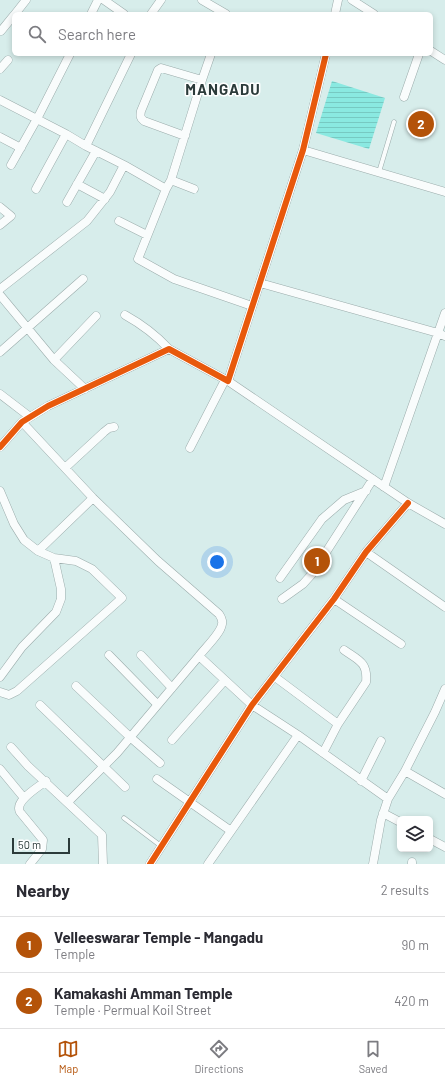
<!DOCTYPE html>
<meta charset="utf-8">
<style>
body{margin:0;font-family:Barlow,sans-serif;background:#f7f7f7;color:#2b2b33}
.controls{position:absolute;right:12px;bottom:12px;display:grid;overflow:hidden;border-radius:6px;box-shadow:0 2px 6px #0003}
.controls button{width:36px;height:36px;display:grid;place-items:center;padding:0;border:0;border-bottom:1px solid #e1e1e2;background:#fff;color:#2b2b33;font:20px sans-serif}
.scale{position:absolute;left:12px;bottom:10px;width:58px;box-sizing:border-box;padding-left:4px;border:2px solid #2b3b3a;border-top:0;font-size:11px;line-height:14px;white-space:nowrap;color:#2b3b3a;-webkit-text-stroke:3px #fff;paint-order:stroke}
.you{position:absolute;left:217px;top:562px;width:14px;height:14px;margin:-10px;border:3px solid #fff;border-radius:50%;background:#1a73e8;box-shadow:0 0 0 6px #1a73e833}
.badge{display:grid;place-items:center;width:26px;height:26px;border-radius:50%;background:#b45309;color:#fff;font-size:13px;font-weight:700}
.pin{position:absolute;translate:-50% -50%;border:2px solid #fff;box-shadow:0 1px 4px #0006}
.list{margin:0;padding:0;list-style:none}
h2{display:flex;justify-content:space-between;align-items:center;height:52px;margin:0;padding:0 16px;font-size:17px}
h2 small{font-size:13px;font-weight:400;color:#7c7c81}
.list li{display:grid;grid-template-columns:26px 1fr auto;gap:12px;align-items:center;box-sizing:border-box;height:56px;padding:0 16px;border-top:1px solid #e1e1e2}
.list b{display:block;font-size:15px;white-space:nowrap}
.list p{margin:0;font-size:13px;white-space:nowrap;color:#7c7c81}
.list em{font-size:13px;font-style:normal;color:#7c7c81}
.icon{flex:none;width:22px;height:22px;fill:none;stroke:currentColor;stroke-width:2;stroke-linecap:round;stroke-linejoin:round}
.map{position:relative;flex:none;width:445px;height:864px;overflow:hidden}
.search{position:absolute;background:#fff;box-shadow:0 2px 6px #0003;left:12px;right:12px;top:12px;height:44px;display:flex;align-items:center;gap:10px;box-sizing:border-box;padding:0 14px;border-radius:6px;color:#7c7c81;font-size:15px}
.sheet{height:164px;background:#fff}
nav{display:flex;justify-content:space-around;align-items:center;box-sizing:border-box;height:56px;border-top:1px solid #e1e1e2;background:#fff;font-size:11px;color:#7c7c81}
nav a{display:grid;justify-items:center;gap:2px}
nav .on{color:#b45309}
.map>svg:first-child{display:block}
</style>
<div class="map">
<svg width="445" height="864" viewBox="0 0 445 864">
<defs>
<pattern id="water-rules" width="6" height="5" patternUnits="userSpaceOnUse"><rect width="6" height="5" fill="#8ae9e1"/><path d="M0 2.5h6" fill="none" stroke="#77c9c2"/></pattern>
</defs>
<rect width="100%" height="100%" fill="#d7edeb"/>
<!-- water -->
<path fill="url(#water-rules)" d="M 332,81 L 385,98 L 369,149 L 316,133 Z"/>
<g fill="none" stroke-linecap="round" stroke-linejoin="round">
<defs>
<path id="service" d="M 379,172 L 394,122
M 124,818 L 161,846"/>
<path id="minor" d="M 104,0 L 124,14
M 202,0 L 226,14
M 352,0 L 374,14
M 15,14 L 26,0
M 91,14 L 98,0
M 151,14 L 161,0
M 335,14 L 338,0
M 1,31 L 14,15
M 431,51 L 445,60
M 0,69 L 8,60
M 404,97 L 419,54
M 0,100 L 66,134 L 86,146 L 124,165 L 166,189 L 171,180 L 194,189
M 185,136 L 144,121 C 140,118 140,116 141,111 L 158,70 L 161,68 L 202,80
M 0,137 L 21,148
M 86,146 L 131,54
M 303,150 L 445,192
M 11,165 L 38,117 L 70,54
M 171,180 L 202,80 L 211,54
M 77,184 L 105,199
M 36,189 L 66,134
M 166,189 L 138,259 L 174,279 L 252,306
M 67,202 L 96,151
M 0,207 L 11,216 L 0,225
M 119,221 L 147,235
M 260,283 L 438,333 L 445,336
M 0,289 L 87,221 L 110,192 L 124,165
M 0,295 L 54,360 L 85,389
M 125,315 C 143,325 155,334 169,349
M 0,352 L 83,279
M 54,360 L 96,316
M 228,381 L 408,503 L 445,524
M 0,394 L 30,417
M 22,422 L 93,498 L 158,561 L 219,614 C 221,617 223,620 222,624 C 221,633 205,648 199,656
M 0,447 L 22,422 L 48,406 L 169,349 L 228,381 L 303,150 L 326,54
M 190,448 L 225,380
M 65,468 L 104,432 L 109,428 L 114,427
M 384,487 L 445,313
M 0,491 L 14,524 L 24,540 L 38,551 L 93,498
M 366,552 L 445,607
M 280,578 L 322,519 L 344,500 L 366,491
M 282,599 L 303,584 L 312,574 L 373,479
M 334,599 L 401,644
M 109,655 L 157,704
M 141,655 L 172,688
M 0,677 L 22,647 L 56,612 L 61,599 L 61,589 L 54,558
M 275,677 L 338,724
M 76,686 L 130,737 L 160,763
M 0,692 L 9,695 L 17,691 L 122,598 L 92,569 L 76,561 L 54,558 L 38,551
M 40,705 L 125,787
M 172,740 L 225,680
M 11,747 L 28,766 L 102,835 L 103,864
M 323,753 L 338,724 L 366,682 C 368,662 358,660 344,650
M 0,769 L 24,798
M 405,771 L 445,794
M 157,779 L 231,831
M 361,781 L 381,741
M 68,802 L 117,753 L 199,656 L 252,705 L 298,735 L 388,799
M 383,813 L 400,822
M 430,839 L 445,847
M 30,864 L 42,849 L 43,840 L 20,812 C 14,801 37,788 46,781
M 150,864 L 252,705 L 334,599 L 366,552 L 408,503
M 208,864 L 298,735
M 373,864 L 381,820 L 388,799 L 405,771 L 435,712 L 445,689
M 412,864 L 412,862"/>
</defs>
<!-- service casing -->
<use href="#service" stroke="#9bacab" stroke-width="5"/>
<!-- minor casing -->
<use href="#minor" stroke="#9bacab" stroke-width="9"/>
<!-- service -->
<use href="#service" stroke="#f9fcfc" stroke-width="4"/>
<!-- minor -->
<use href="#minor" stroke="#f9fcfc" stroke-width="8"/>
<defs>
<path id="cycleway" d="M 0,447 L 22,422 L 48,406 L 169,349 L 228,381 L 303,150 L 326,54
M 150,864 L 252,705 L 334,599 L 366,552 L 408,503"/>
</defs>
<!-- cycleway casing -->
<use href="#cycleway" stroke="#fff" stroke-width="8"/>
<!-- cycleway -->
<use href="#cycleway" stroke="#e8590c" stroke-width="6"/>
</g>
<g text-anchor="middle" stroke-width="3" stroke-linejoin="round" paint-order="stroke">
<!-- district labels -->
<g font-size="15" font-weight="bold" letter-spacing="1" fill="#2b3b3a" stroke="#fff">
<text x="223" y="95">MANGADU</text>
</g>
</g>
</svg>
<div class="controls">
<button><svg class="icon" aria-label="layers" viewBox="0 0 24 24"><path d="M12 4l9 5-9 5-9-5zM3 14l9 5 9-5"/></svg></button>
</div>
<div class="scale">50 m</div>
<div class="you"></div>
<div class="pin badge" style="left:317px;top:561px">1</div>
<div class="pin badge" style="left:421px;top:124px">2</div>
<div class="search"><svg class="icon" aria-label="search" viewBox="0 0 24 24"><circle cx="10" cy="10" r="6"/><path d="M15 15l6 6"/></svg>Search here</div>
</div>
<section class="sheet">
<h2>Nearby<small>2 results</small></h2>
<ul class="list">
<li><span class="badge">1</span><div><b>Velleeswarar Temple - Mangadu</b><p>Temple</p></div><em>90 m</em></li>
<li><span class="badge">2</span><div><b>Kamakashi Amman Temple</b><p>Temple · Permual Koil Street</p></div><em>420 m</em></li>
</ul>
</section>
<nav>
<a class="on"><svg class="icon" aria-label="map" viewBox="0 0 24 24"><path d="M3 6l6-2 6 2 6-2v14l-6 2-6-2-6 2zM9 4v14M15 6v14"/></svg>Map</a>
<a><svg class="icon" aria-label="directions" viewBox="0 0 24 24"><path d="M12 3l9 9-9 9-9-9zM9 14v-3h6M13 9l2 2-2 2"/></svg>Directions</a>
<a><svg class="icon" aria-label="saved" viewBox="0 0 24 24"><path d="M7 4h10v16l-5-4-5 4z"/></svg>Saved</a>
</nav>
